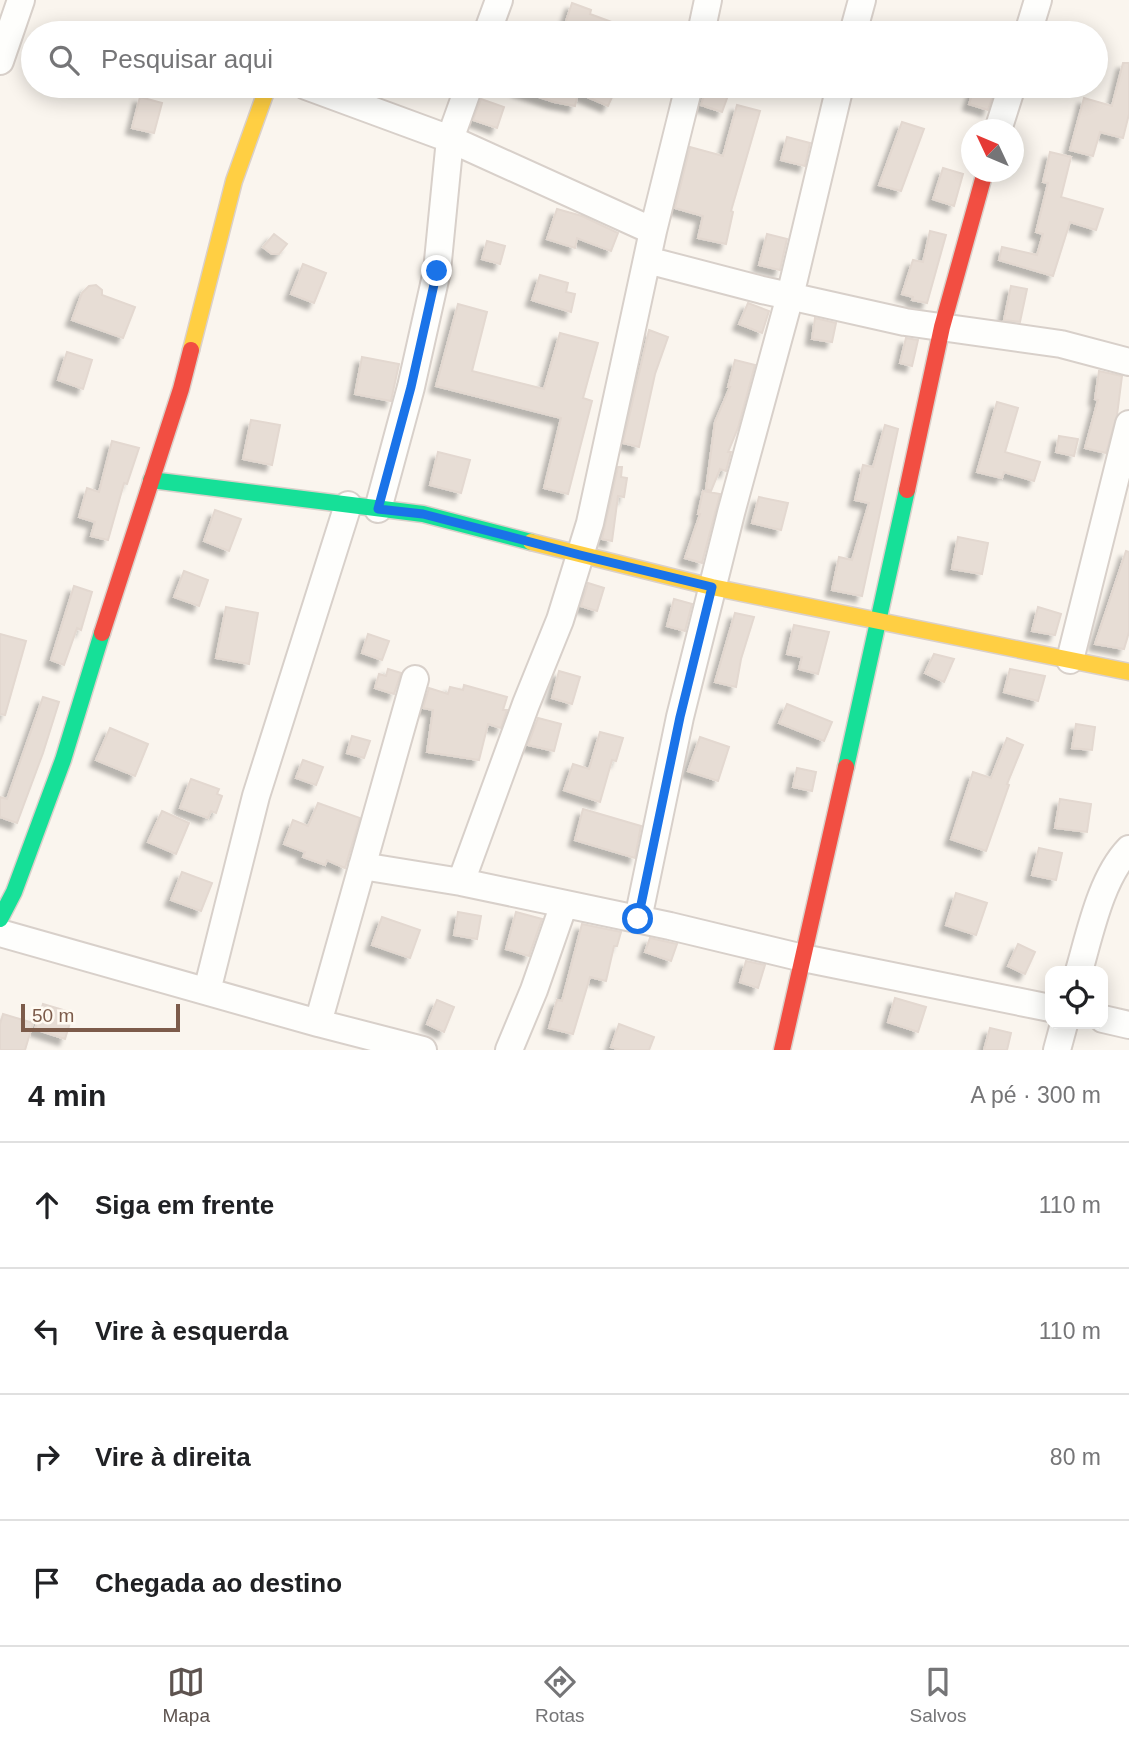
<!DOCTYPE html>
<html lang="pt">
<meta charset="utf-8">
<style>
body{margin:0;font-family:Arial,sans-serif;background:#f2f2f2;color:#202124}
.controls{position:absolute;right:21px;bottom:21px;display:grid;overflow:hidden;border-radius:14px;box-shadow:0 4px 18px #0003}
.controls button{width:63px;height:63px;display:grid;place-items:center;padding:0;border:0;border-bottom:2px solid #e0e0e0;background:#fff;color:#202124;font:35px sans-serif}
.compass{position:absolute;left:961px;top:119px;width:63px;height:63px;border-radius:50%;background:#fff;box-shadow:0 4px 18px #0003;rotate:314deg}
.scale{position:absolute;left:21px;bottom:18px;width:159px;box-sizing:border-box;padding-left:7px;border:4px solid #7c5b4a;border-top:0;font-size:19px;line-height:24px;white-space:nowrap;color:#7c5b4a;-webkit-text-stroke:5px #fffaf2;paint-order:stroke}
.stop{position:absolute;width:21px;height:21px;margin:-16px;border:5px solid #1a73e8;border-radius:50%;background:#fff}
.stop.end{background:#1a73e8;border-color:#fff;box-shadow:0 2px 7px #0008}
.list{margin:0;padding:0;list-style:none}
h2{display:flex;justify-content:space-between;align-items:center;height:91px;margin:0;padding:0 28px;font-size:30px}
h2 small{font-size:23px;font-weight:400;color:#757577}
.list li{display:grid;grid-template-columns:46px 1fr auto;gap:21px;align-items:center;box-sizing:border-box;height:126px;padding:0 28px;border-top:2px solid #e0e0e0}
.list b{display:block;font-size:26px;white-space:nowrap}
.list em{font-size:23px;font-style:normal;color:#757577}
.icon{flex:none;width:38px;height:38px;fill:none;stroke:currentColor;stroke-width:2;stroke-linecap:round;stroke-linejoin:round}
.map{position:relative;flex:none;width:1129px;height:1050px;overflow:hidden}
.search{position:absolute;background:#fff;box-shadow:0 4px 18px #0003;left:21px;right:21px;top:21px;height:77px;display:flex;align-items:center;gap:18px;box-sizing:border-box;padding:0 24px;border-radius:38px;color:#757577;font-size:26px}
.sheet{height:595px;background:#fff}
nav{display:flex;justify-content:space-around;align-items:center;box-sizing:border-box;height:98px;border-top:2px solid #e0e0e0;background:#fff;font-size:19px;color:#757577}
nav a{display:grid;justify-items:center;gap:4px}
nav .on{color:#5d534f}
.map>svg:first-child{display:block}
</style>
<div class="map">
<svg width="1129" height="1050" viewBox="0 0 1129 1050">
<defs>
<filter id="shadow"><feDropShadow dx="-6" dy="6" stdDeviation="2" flood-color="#0004"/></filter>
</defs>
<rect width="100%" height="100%" fill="#faf5ee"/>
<!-- building -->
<path fill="#e7ddd5" stroke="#e3d8d0" stroke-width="2" filter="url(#shadow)" d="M 572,3 L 591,10 L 590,14 L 636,31 L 636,33 L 562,33 Z
M 1123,63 L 1129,63 L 1129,114 L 1123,138 L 1100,132 L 1093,156 L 1070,150 L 1084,98 L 1112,106 Z
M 519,86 L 617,86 L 608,106 L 578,93 L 575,106 L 554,102 L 518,90 Z
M 707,86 L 717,86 L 730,90 L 722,112 L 701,105 Z
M 975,86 L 996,86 L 988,110 L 969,104 Z
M 140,97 L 162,103 L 154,133 L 132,128 Z
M 481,99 L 504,107 L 497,128 L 473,120 Z
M 737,105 L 760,111 L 731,211 L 733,212 L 726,244 L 698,238 L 703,216 L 675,208 L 690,147 L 723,156 Z
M 902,122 L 924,129 L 901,191 L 879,185 Z
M 787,137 L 810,143 L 805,166 L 781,160 Z
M 1050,152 L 1071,157 L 1061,197 L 1103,209 L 1096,230 L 1070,222 L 1053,276 L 999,260 L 1002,247 L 1037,255 L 1043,234 L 1036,232 L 1048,183 L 1043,182 Z
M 943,168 L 963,174 L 954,206 L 933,199 Z
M 557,209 L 582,216 L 618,233 L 611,251 L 577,238 L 575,248 L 547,239 Z
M 930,231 L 946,235 L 927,303 L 912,300 L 913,297 L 902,294 L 913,260 L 923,262 Z
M 274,234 L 287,244 L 279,254 L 272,254 L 263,247 Z
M 767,234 L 787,239 L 780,270 L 759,265 Z
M 487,241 L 505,246 L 500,264 L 482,259 Z
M 303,264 L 326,273 L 314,303 L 291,294 Z
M 540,275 L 568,283 L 566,292 L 575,294 L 571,312 L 532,300 Z
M 96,285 L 102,290 L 102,295 L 135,307 L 123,338 L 72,320 L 82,293 L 89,286 Z
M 1011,286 L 1027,289 L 1020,322 L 1004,320 Z
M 748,303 L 769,311 L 762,333 L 739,324 Z
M 458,304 L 487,312 L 472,371 L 544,389 L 560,333 L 598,343 L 583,398 L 592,401 L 568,494 L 544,488 L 561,418 L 436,386 Z
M 815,318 L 836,323 L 832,342 L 812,339 Z
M 649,330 L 668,337 L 655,374 L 639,447 L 623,443 Z
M 906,338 L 918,340 L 912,366 L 900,363 Z
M 67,352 L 92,360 L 83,389 L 58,380 Z
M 362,357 L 399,364 L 391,401 L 355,394 Z
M 735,360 L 755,365 L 738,428 L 728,452 L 731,452 L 726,471 L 720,469 L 711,491 L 706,489 L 715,422 L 730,387 L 728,387 Z
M 1099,371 L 1122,376 L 1117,415 L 1106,453 L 1085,448 L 1098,400 L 1095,399 Z
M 997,402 L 1018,408 L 1005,452 L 1040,462 L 1034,481 L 1004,472 L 1002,478 L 977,472 Z
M 251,420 L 280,425 L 272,465 L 243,459 Z
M 885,425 L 898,429 L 862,596 L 832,590 L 839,557 L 852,560 L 869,503 L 855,500 L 863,465 L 873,467 Z
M 1059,436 L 1078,439 L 1074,456 L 1056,452 Z
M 112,441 L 139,448 L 127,484 L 124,483 L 108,540 L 91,536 L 95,522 L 79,517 L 87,488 L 99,492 Z
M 438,452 L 470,460 L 461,493 L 430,485 Z
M 618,467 L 622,467 L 621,477 L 627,478 L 624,497 L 618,496 L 612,541 L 602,539 Z
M 703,491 L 720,494 L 702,563 L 685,558 L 700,514 L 698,514 Z
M 759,497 L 788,503 L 781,530 L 752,523 Z
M 215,510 L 241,519 L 229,551 L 204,541 Z
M 958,537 L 988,543 L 982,574 L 952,569 Z
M 1126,551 L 1129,552 L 1129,632 L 1124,649 L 1095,644 Z
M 184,571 L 208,580 L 199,606 L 174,597 Z
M 588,583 L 604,588 L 597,611 L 581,606 Z
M 74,586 L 92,592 L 81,630 L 77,628 L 64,665 L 51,660 Z
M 674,599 L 692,604 L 685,631 L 667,626 Z
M 226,607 L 258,613 L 249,664 L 216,658 Z
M 1038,607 L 1061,614 L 1055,635 L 1032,631 Z
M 735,613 L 754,617 L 741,659 L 736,687 L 715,682 Z
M 794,625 L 829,632 L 818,674 L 799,669 L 802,657 L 787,654 Z
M 0,634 L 26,641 L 5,715 L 0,714 Z
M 368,634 L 389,641 L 382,660 L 362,653 Z
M 934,654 L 954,659 L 944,682 L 925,673 Z
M 388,669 L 401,673 L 394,694 L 375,688 L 379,674 L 386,676 Z
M 1010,669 L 1045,676 L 1038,701 L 1004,692 Z
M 559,671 L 580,677 L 572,704 L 552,698 Z
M 464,685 L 507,697 L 503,710 L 507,710 L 501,728 L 488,724 L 479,760 L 427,752 L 433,710 L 423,708 L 429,688 L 448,694 L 450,687 L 463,690 Z
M 43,697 L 59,702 L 43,753 L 17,823 L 0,817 L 0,797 L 7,799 Z
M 787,704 L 832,722 L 824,741 L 779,723 Z
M 538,718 L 561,724 L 554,751 L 528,745 Z
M 1076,724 L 1095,727 L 1092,750 L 1072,748 Z
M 110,728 L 148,744 L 135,776 L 96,760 Z
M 600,732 L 623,738 L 616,761 L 612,760 L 600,802 L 564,790 L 573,764 L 589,769 Z
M 352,736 L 370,741 L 364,758 L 347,753 Z
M 700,737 L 729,747 L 718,781 L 688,771 Z
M 1007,738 L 1023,745 L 1007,784 L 1009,785 L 986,851 L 951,839 L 973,772 L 991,778 Z
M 303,760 L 323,767 L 316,785 L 296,778 Z
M 797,768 L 816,772 L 812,791 L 793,787 Z
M 191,779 L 219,789 L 217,794 L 222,796 L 216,813 L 211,811 L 208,818 L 180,808 Z
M 1060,799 L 1091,804 L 1087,832 L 1055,828 Z
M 318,803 L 360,818 L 345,868 L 327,860 L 325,865 L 303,857 L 305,852 L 284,844 L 293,820 L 308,826 Z
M 583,809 L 641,826 L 635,858 L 575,840 Z
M 162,811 L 189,823 L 176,854 L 148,842 Z
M 1039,848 L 1062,853 L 1056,880 L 1032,875 Z
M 182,872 L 212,883 L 201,911 L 171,900 Z
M 956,893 L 987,903 L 976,935 L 946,925 Z
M 458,912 L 481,916 L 477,939 L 454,935 Z
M 516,912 L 542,919 L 529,956 L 506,949 Z
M 382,917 L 420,930 L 410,958 L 372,945 Z
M 582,924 L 621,932 L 617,946 L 614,946 L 606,981 L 590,977 L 573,1034 L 549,1028 L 557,1000 L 562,1001 Z
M 650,938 L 677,944 L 671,961 L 645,952 Z
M 1018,944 L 1035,952 L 1025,974 L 1008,966 Z
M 746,961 L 765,965 L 758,988 L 740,982 Z
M 895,998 L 926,1007 L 918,1032 L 888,1022 Z
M 437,1000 L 454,1007 L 444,1032 L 427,1024 Z
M 43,1004 L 73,1013 L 65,1039 L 35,1029 Z
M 3,1014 L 33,1023 L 25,1050 L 0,1050 L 0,1024 Z
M 619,1024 L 654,1037 L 649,1050 L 620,1050 L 611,1047 Z
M 990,1028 L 1011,1033 L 1007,1050 L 984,1050 Z"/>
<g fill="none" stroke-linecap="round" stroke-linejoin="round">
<defs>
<path id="street" d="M 487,33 L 499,0
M 701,33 L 708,0
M 853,33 L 862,0
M 1028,33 L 1038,0
M 0,61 L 21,0
M 306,86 L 450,139 L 653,231
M 998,130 L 1012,86
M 647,260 L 762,290 L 905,322 L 1061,344 L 1129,362
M 378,509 L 411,387 L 437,271 L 450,139 L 469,86
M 1070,660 L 1129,424
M 362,866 L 461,882 L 670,926 L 803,958 L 1050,1008
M 461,882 L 526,704 L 560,620 L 590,523 L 653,231 L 689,86
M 638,919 L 680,717 L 731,513 L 790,296 L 840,86
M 0,933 L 318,1023 L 423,1050
M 1079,971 C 1090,933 1101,878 1129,849
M 207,991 L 256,796 L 348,505
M 1103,1019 L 1129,1025
M 318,1023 L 415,679
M 509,1050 L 534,990 L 564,904
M 1057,1050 L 1064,1024"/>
<path id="fast" d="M 151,480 L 423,514 L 531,542
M 846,767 L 907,490
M 0,919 L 14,892 L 63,760 L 102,633"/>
<path id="slow" d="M 191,350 L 234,181 L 268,86
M 531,542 L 712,587 L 1129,672"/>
<path id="jam" d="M 907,490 L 942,327 L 985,172
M 102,633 L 181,389 L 191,350
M 782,1050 L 846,767"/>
</defs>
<!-- street casing -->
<use href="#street" stroke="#d8d0ca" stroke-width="30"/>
<!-- fast casing -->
<use href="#fast" stroke="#dad0ca" stroke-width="19"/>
<!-- slow casing -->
<use href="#slow" stroke="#dad0ca" stroke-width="19"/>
<!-- jam casing -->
<use href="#jam" stroke="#dad0ca" stroke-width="19"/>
<!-- street -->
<use href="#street" stroke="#fefefc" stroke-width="26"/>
<!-- fast -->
<use href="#fast" stroke="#16e098" stroke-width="16"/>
<!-- slow -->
<use href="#slow" stroke="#ffcf43" stroke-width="16"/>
<!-- jam -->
<use href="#jam" stroke="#f24e42" stroke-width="16"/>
</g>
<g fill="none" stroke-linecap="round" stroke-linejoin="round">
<!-- route -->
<path stroke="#1a73e8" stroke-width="9" d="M 437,271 L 411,387 L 378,509 L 423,514 L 580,555 L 712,587 L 680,717 L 638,919"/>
</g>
</svg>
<div class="controls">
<button><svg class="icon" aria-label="locate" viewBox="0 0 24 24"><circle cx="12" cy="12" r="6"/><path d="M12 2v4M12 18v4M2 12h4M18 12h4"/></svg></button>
</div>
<svg class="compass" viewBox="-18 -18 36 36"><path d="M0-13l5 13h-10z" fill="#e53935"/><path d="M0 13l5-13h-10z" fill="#757577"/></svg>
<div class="scale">50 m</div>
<div class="stop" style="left:638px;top:919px"></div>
<div class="stop end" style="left:437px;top:271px"></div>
<div class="search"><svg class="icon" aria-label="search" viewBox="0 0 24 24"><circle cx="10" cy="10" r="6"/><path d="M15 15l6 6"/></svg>Pesquisar aqui</div>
</div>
<section class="sheet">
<h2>4 min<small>A pé · 300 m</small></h2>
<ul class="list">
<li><svg class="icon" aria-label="ahead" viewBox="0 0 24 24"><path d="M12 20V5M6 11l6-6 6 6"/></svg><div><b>Siga em frente</b></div><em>110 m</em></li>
<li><svg class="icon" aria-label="left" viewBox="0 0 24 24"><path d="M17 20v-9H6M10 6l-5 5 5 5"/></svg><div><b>Vire à esquerda</b></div><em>110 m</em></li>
<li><svg class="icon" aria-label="right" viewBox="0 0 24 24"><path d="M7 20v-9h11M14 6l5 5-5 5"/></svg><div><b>Vire à direita</b></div><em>80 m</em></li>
<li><svg class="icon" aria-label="arrive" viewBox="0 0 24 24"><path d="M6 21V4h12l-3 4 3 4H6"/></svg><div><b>Chegada ao destino</b></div></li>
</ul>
</section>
<nav>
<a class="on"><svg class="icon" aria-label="map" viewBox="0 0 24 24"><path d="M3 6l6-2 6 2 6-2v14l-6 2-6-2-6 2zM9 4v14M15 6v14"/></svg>Mapa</a>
<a><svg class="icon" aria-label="directions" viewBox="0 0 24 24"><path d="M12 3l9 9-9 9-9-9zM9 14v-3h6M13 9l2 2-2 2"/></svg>Rotas</a>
<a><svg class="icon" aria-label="saved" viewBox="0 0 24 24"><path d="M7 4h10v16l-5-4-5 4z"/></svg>Salvos</a>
</nav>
